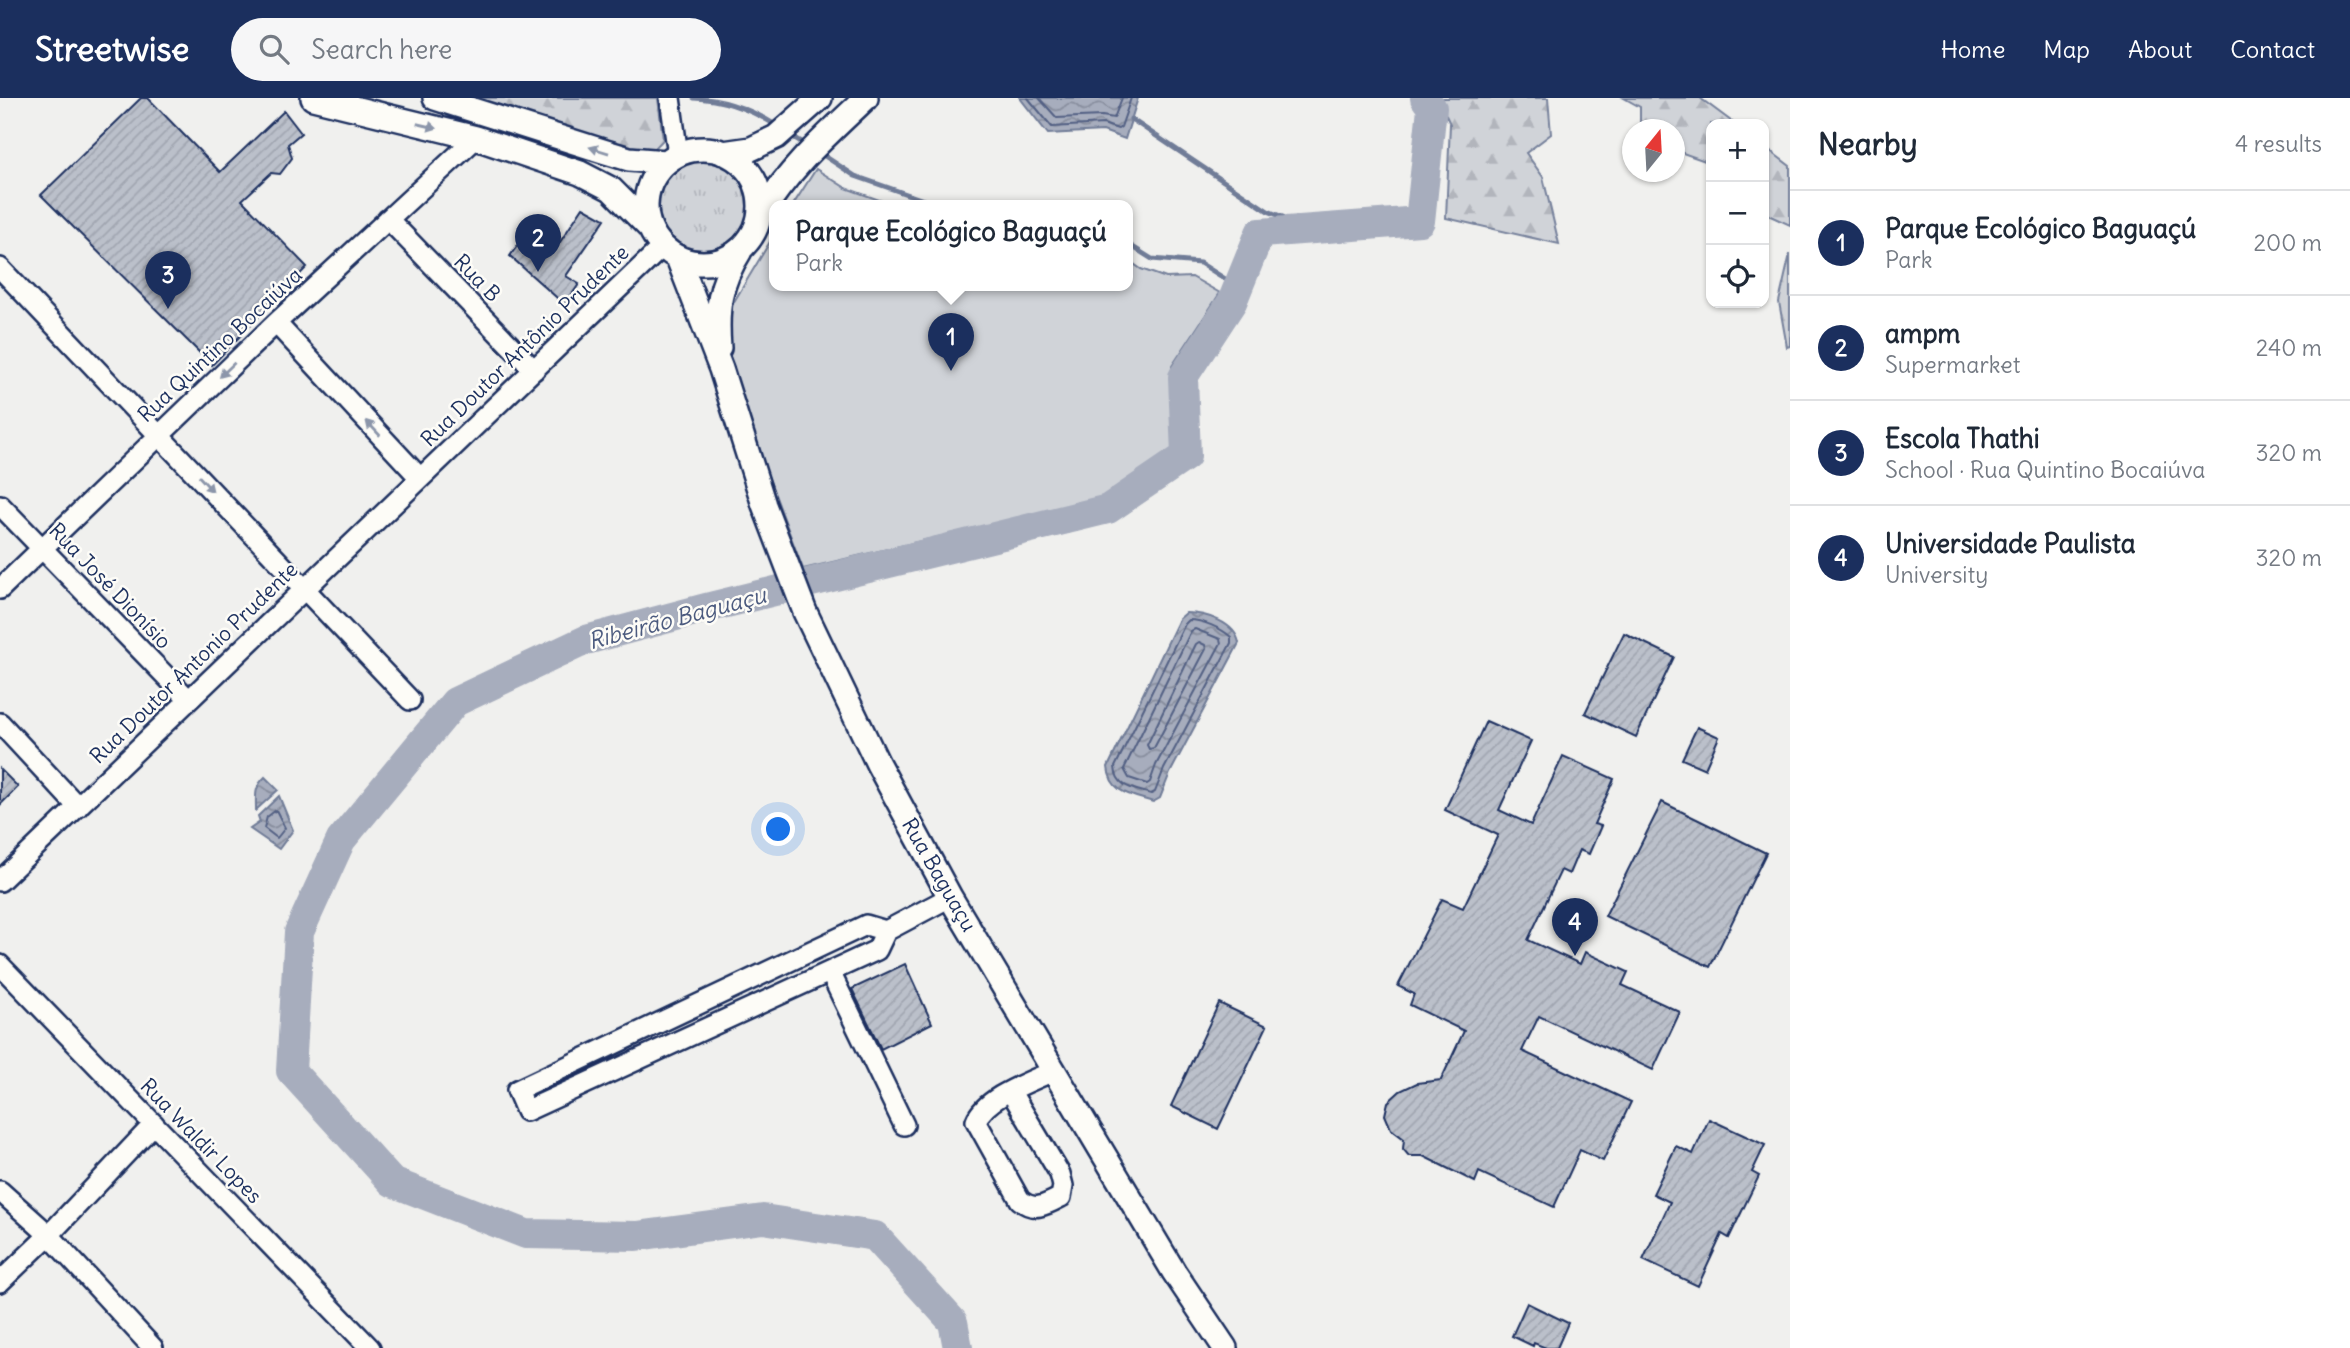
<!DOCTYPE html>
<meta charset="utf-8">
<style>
body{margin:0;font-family:Delius,sans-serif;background:#f6f6f7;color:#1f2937}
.controls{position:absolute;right:21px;top:21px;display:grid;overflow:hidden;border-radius:14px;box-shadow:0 2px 5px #0004}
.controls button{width:63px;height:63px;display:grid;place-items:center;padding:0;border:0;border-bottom:2px solid #e0e1e3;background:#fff;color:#1f2937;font:35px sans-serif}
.compass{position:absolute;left:1622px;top:21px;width:63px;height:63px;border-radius:50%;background:#fff;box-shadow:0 2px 5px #0004;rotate:18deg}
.you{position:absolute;left:779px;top:732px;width:24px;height:24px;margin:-18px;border:5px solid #fff;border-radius:50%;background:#1a73e8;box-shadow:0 0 0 10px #1a73e833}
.badge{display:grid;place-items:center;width:46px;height:46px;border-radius:50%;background:#1b2f5e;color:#fff;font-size:23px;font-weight:700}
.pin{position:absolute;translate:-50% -58px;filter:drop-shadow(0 2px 4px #0008)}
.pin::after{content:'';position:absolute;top:37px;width:24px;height:21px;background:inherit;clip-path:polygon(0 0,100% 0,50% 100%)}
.popup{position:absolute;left:769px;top:102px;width:364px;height:91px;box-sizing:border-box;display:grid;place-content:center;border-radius:14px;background:#fff;filter:drop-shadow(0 2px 5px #0005);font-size:23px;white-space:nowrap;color:#747a83}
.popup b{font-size:26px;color:#1f2937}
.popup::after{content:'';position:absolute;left:50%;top:100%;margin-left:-14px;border:14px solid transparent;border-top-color:#fff}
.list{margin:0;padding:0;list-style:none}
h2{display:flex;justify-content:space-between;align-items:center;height:91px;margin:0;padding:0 28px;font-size:30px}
h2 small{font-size:23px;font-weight:400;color:#747a83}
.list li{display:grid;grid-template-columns:46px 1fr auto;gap:21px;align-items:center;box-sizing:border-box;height:105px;padding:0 28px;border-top:2px solid #e0e1e3}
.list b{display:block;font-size:26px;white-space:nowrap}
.list p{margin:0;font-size:23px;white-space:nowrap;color:#747a83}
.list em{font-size:23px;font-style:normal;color:#747a83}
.icon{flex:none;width:38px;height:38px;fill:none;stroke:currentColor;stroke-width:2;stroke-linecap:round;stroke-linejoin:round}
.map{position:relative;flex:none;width:1790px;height:1250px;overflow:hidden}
header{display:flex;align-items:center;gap:42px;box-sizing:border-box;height:98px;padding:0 35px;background:#1b2f5e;color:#fff}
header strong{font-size:33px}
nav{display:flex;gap:38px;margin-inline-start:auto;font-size:24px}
.search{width:490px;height:63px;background:#f6f6f7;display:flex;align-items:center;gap:18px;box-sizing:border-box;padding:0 24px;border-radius:38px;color:#747a83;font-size:26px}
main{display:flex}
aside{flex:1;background:#fff}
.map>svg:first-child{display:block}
</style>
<header>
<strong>Streetwise</strong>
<div class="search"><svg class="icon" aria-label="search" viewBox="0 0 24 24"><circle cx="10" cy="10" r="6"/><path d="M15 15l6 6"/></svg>Search here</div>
<nav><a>Home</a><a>Map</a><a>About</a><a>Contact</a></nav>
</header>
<main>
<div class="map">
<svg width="1790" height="1250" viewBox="0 0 1790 1250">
<defs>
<pattern id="grass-tufts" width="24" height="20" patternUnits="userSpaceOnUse" patternTransform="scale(1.75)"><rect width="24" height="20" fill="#d0d3d8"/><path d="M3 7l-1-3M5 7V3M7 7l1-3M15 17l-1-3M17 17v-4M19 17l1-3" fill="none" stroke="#b2b5bc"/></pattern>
<pattern id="forest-firs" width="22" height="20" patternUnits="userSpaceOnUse" patternTransform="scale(1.75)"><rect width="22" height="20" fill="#d0d3d8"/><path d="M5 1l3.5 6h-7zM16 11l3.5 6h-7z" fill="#b2b5bc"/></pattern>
<pattern id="water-waves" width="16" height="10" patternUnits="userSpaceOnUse" patternTransform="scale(1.75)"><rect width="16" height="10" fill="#a7adbd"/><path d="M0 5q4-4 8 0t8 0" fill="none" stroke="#878d9d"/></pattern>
<pattern id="building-hatch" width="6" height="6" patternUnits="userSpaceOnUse" patternTransform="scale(1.75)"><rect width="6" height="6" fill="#bbc0ca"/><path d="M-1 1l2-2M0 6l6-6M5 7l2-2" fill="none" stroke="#a0a5b0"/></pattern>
</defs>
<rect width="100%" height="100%" fill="#f0f0ee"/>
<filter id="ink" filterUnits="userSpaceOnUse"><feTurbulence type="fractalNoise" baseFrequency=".0143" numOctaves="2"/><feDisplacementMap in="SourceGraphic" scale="14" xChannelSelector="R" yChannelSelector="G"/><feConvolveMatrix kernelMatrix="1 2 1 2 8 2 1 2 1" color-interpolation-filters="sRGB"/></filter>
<g filter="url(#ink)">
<!-- grass -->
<path fill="url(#grass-tufts)" stroke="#76819b" stroke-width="2" d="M658 107a45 45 0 1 1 90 0a45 45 0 1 1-90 0Z"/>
<!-- forest -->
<path fill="url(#forest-firs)" stroke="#76819b" stroke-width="2" d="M 456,0 L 658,0 L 663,42 L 650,55 Z
M 1438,0 L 1548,0 L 1551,36 L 1526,55 L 1543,79 L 1559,146 L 1446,120 L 1450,26 Z
M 1624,0 L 1700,0 L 1735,26 L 1711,26 L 1711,65 L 1680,54 L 1675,68 L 1674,32 L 1640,31 L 1640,9 Z
M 1764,48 L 1790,68 L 1790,127 L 1764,115 Z
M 1790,156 L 1790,248 L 1787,249 L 1779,204 Z"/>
<!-- green -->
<path fill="#d0d3d8" stroke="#76819b" stroke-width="2" d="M 816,71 L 846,90 L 893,107 L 793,107 Z
M 774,137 L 774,187 L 1128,187 L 1128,162 L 1141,171 L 1166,180 L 1192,179 L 1220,195 L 1172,268 L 1172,354 L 1102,400 L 803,471 L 730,277 L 726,217 Z"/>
<!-- water -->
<path fill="url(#water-waves)" stroke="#6f7b97" stroke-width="2" d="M 1020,0 L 1138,0 L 1125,41 L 1103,33 L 1048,36 Z
M 1186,515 C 1205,515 1235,524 1239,545 L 1170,675 L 1160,700 L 1153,704 C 1131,697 1110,695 1108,669 L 1179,521 Z
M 265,679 L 278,692 L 256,712 C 256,698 254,689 265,679 Z
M 279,698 L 293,732 L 279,751 L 250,731 L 260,724 L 258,718 Z"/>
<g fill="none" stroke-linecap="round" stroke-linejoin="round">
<!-- shore -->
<path stroke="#536184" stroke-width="2" d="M 1028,0 L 1052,29 L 1103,26 L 1118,31 L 1121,29 L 1131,0
M 1039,0 L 1057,20 L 1102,18 L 1114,20 L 1122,0
M 1189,522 C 1202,522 1221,530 1231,539 L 1231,545 L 1164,671 L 1155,694 L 1151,696 C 1135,691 1116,690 1115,669 L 1185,526 Z
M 1195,531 L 1220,541 L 1221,545 L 1156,667 L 1150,684 L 1147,686 L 1129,680 L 1124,671 L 1191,533 Z
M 1199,544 L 1205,547 L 1206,551 L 1154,650 L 1149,651 L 1147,647 L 1196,546 Z
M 276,712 L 285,730 L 277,740 L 264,730 L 267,719 Z"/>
<!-- stream -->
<path stroke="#6f7b97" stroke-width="5" d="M 694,0 C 724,1 754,13 779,29
M 1131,21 L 1268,113 L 1312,131
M 790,37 L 808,48
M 817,53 L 855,78 L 938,107
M 1128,146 L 1152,161 L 1200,165 L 1238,189"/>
<!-- river -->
<path stroke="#a7adbd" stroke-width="30" d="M 958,1250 L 953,1224 L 875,1138 L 763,1121 L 637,1138 L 526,1136 L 392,1084 L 291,973 L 299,834 L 341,742 L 455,604 L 586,542 L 706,510 L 1108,411 L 1186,358 L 1183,279 L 1232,204 L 1260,135 L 1420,123 L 1432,10 L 1425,0"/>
</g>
<!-- building -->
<path fill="url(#building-hatch)" stroke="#1b2f5e" stroke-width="2" d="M 141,0 L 148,0 L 220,74 L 284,13 L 301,35 L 288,46 L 292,60 L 280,76 L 271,75 L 242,102 L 307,169 L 212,267 L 41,97 Z
M 583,109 L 605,121 L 566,178 L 579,186 L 565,207 L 510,158 L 529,131 L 556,150 Z
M 1624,535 L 1674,559 L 1636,639 L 1585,615 Z
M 1486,623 L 1531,643 L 1499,712 L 1531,727 L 1563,658 L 1614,681 L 1594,726 L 1601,728 L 1589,756 L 1579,752 L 1569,776 L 1561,772 L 1528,842 L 1580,866 L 1585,854 L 1628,874 L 1622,887 L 1680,914 L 1653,972 L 1539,918 L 1522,953 L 1631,1004 L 1603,1063 L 1580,1052 L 1554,1109 L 1479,1074 L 1475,1084 L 1423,1058 L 1409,1058 L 1403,1051 L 1404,1041 L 1391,1031 L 1385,1017 L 1388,1004 L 1400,993 L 1417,985 L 1441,982 L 1464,933 L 1410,907 L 1414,896 L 1398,888 L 1442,801 L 1463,810 L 1498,737 L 1445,712 Z
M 1697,629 L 1719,639 L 1705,671 L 1682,661 Z
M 0,671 L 18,689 L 0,707 Z
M 1662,704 L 1766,755 L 1710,869 L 1605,818 Z
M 905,866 L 932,925 L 881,951 L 852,891 Z
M 1219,905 L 1267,928 L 1218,1031 L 1171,1008 Z
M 1709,1021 L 1765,1047 L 1752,1074 L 1759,1078 L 1729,1140 L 1722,1136 L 1698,1188 L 1643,1162 L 1670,1104 L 1653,1096 L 1676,1048 L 1693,1056 Z
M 1527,1205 L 1568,1225 L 1557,1250 L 1546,1250 L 1534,1245 L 1533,1248 L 1512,1238 Z"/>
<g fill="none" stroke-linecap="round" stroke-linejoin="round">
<defs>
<path id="minor" d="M 670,0 L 678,57
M 388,121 L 534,272
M 0,170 L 410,602
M 276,225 L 420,380
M 0,407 L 188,601
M 0,491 L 276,225 L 476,40
M 0,625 L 78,709
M 0,783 L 662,149
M 886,833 L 866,827 L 517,992 L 526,1013 L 877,852 L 886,833 L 950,799
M 0,867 L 370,1250
M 830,874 L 904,1027
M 1011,994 L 1060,1076 L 1063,1088 L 1061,1099 C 1046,1107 1034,1114 1020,1102 L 976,1023 C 986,998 1031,984 1055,972
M 0,1093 L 49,1137 L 153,1250
M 0,1184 L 49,1137 L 154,1026"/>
<path id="major" d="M 313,0 L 476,40 L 580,75 L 611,91 L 649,129
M 435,0 L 606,54 L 629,61 L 666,64
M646 108a57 57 0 1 1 114 0a57 57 0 1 1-114 0Z
M 723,55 L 751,51 L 776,39 L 820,0
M 759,119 C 789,70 825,39 866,0
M 678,160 L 721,271 L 764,407 L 805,514 L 878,666 L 950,799 L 1174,1174 L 1225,1250
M 719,250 C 716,211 719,186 740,153"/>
</defs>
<!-- minor casing -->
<use href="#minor" stroke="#1b2f5e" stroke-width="24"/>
<!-- major casing -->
<use href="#major" stroke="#1b2f5e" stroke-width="28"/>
<!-- minor -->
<use href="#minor" stroke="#fdfcf7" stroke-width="19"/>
<!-- major -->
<use href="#major" stroke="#fdfcf7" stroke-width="23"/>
</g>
<!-- one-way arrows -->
<defs><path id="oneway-solid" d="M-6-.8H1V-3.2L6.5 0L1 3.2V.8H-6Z" transform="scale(1.75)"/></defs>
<g fill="#8c96aa">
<use href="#oneway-solid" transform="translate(427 28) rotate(13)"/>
<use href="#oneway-solid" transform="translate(599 52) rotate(-163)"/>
<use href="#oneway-solid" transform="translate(227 272) rotate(136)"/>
<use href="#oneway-solid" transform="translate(373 330) rotate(-133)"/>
<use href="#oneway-solid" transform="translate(206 386) rotate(47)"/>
</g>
</g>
<g text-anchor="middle" stroke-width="5" stroke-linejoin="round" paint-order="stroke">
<!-- street labels -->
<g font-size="21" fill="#1b2f5e" stroke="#fdfcf7">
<text transform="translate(477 180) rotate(46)" y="7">Rua B</text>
<text transform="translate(220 247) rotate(-43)" y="7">Rua Quintino Bocaiúva</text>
<text transform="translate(525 248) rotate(-44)" y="7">Rua Doutor Antônio Prudente</text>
<text transform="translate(110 488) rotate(46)" y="7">Rua José Dionísio</text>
<text transform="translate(194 565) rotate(-44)" y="7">Rua Doutor Antonio Prudente</text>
<text transform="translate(939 777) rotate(60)" y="7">Rua Baguaçu</text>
<text transform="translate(201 1043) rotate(46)" y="7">Rua Waldir Lopes</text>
</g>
<!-- water labels -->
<g font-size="23" font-style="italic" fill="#4c5b7f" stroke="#fdfcf7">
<text transform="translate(677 520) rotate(-15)" y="8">Ribeirão Baguaçu</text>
</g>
</g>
</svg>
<div class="controls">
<button>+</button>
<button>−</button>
<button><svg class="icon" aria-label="locate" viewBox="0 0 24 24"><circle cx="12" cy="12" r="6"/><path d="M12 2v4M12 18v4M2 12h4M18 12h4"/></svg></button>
</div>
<svg class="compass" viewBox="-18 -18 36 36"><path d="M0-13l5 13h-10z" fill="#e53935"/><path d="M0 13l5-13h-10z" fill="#747a83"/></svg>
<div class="you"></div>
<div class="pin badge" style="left:951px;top:273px">1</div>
<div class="popup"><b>Parque Ecológico Baguaçú</b>Park</div>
<div class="pin badge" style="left:538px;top:174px">2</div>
<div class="pin badge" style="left:168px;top:211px">3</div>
<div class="pin badge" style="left:1575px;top:858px">4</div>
</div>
<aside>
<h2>Nearby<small>4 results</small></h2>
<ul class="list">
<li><span class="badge">1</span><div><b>Parque Ecológico Baguaçú</b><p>Park</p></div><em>200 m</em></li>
<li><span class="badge">2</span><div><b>ampm</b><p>Supermarket</p></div><em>240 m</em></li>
<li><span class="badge">3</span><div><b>Escola Thathi</b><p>School · Rua Quintino Bocaiúva</p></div><em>320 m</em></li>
<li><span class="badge">4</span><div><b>Universidade Paulista</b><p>University</p></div><em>320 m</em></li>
</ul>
</aside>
</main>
